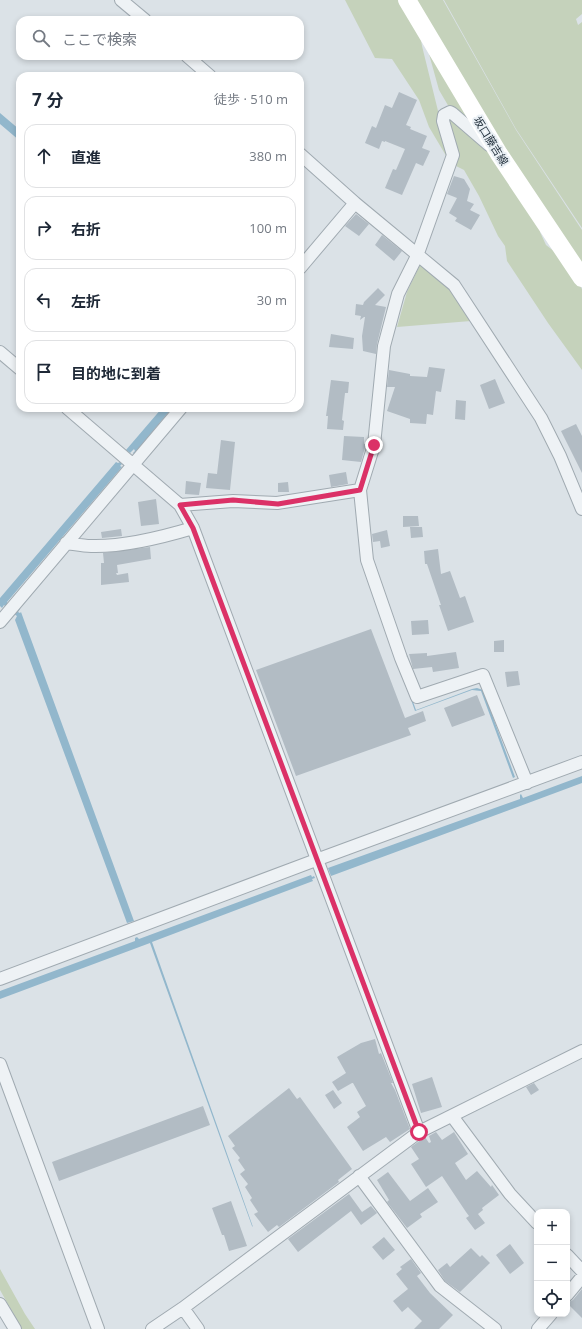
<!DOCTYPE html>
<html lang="ja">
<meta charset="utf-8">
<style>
body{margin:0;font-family:"Open Sans","Noto Sans JP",sans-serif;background:#f6f6f7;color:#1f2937}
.controls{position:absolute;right:12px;bottom:12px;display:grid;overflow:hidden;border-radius:8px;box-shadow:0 2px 6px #0003}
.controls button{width:36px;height:36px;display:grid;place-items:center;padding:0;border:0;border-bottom:1px solid #e0e1e3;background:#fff;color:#1f2937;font:20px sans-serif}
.stop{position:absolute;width:12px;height:12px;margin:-9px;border:3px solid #db3167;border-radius:50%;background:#fff}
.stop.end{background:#db3167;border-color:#fff;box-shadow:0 1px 4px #0008}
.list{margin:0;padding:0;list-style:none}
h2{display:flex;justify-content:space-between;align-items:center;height:52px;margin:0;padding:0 16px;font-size:17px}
h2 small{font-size:13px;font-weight:400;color:#747a83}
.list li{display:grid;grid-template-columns:26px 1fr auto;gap:12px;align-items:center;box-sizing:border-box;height:64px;margin:0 8px 8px;padding:0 8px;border:1px solid #e0e1e3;border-radius:12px}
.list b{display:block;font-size:15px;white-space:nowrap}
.list em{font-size:13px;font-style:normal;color:#747a83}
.icon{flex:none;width:22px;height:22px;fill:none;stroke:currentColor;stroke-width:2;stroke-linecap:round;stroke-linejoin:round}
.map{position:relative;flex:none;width:582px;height:1329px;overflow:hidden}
.search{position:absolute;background:#fff;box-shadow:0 2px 6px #0003;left:16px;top:16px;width:288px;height:44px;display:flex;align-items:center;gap:10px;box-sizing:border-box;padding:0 14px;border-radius:12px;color:#747a83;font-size:15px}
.panel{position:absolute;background:#fff;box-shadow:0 2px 6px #0003;left:16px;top:72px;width:288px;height:340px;border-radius:12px}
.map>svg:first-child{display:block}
</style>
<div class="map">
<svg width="582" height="1329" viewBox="0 0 582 1329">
<rect width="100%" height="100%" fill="#dbe2e7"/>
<!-- green -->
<path fill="#c5d2bb" d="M 345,0 L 402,0 L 419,28 L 422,46 L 441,123 L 448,159 L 429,127 L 419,100 L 392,59 L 375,58 Z
M 412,0 L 443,0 L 516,130 L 582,230 L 582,270 L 550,222 Z
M 444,0 L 582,0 L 582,14 L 576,19 L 578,25 L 582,22 L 582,228 L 516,129 Z
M 429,54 L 482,134 L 449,107 L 439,90 Z
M 450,120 L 454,120 L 490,152 L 540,225 L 540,232 L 546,245 L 555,252 L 564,262 L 582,289 L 582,370 L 548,323 L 507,261 L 505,246 L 498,236 L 479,196 L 464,170 L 456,166 L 457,160 L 449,125 Z
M 420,265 L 452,292 L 471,321 L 397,327 L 407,292 Z
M 0,1269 L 25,1314 L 35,1329 L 22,1329 L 0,1290 Z"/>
<!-- water -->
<path fill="#92b7cc" d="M 0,113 L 20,130 L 20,141 L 0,124 Z
M 162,408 L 172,408 L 138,449 L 139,450 L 135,455 L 133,453 L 135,451 L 134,449 L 130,453 L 126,450 Z
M 116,462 L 118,463 L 120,462 L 122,464 L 120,466 L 122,467 L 7,602 L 8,604 L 6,607 L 4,605 L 2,608 L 0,606 L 0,598 Z
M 366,572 L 416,710 L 472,689 L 477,688 L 483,690 L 515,777 L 513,778 L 481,691 L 472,690 L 415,711 Z
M 18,608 L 20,609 L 18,612 L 20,613 L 21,612 L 134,921 L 127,923 L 15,620 L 17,616 L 14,614 Z
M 582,776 L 582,783 L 331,876 L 328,868 L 520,799 L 520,795 L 521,794 L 523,798 Z
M 311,875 L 312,877 L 314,876 L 315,878 L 312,879 L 313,881 L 152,942 L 253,1227 L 252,1226 L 150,943 L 0,999 L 0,991 L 135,941 L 135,938 L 137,937 L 139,939 Z"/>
<!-- building -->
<path fill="#b2bcc4" d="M 399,92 L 417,100 L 406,125 L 411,127 L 410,129 L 427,136 L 422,148 L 430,151 L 423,166 L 416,163 L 402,195 L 385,188 L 393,169 L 396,170 L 405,149 L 385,141 L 385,142 L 382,141 L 379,149 L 365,143 L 372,126 L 376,128 L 385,105 L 392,108 Z
M 454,176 L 464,179 L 470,189 L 467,201 L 474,204 L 470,210 L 480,215 L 471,230 L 455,221 L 457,218 L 449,213 L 457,198 L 447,194 Z
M 356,214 L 369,224 L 359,236 L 345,226 Z
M 382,235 L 402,251 L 394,261 L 375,245 Z
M 378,288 L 385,295 L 375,305 L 386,307 L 377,344 L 376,354 L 363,351 L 362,336 L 365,317 L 364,317 L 360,320 L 361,316 L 355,315 L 356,304 L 363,305 L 364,302 Z
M 331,334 L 354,338 L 353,349 L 329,347 Z
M 429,367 L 445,369 L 441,392 L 436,391 L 433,415 L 427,414 L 426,424 L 410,423 L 410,419 L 387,411 L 395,387 L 387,387 L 389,370 L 410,374 L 410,376 L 427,377 Z
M 495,379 L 505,403 L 489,409 L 480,385 Z
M 331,380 L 349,382 L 348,393 L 345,393 L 342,420 L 344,421 L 343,430 L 327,429 L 328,416 L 326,416 Z
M 456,400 L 466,401 L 465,420 L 455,419 Z
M 576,424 L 582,436 L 582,473 L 561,431 Z
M 344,436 L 364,437 L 364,444 L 366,444 L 361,462 L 342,460 Z
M 221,440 L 235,442 L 230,490 L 206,488 L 208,473 L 217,474 Z
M 346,472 L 348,484 L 331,487 L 329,475 Z
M 186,481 L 201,483 L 199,495 L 185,494 Z
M 288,482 L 289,492 L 278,492 L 278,483 Z
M 156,499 L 159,524 L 141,526 L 138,502 Z
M 403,516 L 418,516 L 419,526 L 403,527 Z
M 410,527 L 422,527 L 423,537 L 411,538 Z
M 121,529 L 122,536 L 102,538 L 101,532 Z
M 387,530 L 390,546 L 381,548 L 380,541 L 373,542 L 372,534 Z
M 150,547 L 151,559 L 117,565 L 118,573 L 116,573 L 117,575 L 128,573 L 129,582 L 101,585 L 101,563 L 104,563 L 103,553 Z
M 438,549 L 441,574 L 450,571 L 460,598 L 465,596 L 474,622 L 448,631 L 439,605 L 441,605 L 427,564 L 425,564 L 424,551 Z
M 428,620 L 429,634 L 412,635 L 411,621 Z
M 371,629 L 405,718 L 423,711 L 426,721 L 408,728 L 411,735 L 296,776 L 256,670 Z
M 504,640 L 504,652 L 494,652 L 494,641 Z
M 456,652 L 459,668 L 433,672 L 432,667 L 413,669 L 409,654 L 427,653 L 427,656 Z
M 518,671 L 520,685 L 507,687 L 505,672 Z
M 477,695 L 485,715 L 452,727 L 444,708 Z
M 375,1039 L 379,1054 L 381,1053 L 393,1083 L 391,1083 L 395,1090 L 410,1129 L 390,1142 L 386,1137 L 363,1151 L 347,1127 L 360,1117 L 357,1112 L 366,1106 L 353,1083 L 352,1083 L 338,1091 L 332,1082 L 346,1073 L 337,1057 L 361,1043 Z
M 432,1077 L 442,1107 L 421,1113 L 412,1084 Z
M 534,1083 L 539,1090 L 531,1095 L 526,1087 Z
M 289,1088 L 297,1099 L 300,1097 L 352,1169 L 338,1180 L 339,1182 L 279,1227 L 277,1225 L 268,1232 L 254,1214 L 258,1212 L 250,1200 L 252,1198 L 245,1187 L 248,1184 L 240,1174 L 245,1170 L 238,1160 L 240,1158 L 232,1148 L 235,1146 L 228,1136 Z
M 333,1090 L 342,1103 L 334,1109 L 325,1095 Z
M 203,1106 L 210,1125 L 59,1181 L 52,1162 Z
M 436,1132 L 442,1140 L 454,1132 L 468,1154 L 455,1163 L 466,1180 L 477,1171 L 491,1187 L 492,1185 L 499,1195 L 482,1208 L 483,1210 L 478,1214 L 485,1223 L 475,1230 L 466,1218 L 469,1216 L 466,1212 L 442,1176 L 426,1187 L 411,1164 L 419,1159 L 411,1147 L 425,1137 L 429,1143 L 431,1142 L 429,1136 Z
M 388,1172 L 410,1201 L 428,1188 L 438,1202 L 420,1214 L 422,1217 L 407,1228 L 387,1202 L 389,1200 L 377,1180 Z
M 349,1194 L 362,1212 L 371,1206 L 377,1213 L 361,1225 L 351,1211 L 298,1252 L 288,1239 Z
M 231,1201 L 247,1246 L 229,1251 L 224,1235 L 222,1235 L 212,1208 Z
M 384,1237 L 395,1250 L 383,1260 L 372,1247 Z
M 510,1244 L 524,1263 L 510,1274 L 496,1255 Z
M 471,1248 L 480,1257 L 482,1255 L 490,1263 L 460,1292 L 445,1281 L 438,1270 L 447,1263 L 450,1267 Z
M 411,1259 L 421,1273 L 417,1276 L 430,1293 L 453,1315 L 439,1329 L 414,1329 L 422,1321 L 408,1307 L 402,1312 L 393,1301 L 408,1289 L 396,1274 L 402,1269 L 400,1267 Z
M 582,1289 L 582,1318 L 567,1303 L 573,1300 Z"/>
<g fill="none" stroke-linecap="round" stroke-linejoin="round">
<defs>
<path id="street" d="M 121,0 L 145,20
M 187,56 L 210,76
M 489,145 L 452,113 L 450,112 L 444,115 L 443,121 L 453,155 L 417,256 L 398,294 L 384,346 L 374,445 L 360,490 L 367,560 L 401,658 L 417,697 L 483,675 L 527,783
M 300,154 L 355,203 L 454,285 L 541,418 L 560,456 L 582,509
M 300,268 L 355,203
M 0,352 L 20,369
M 67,408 L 180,505 L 193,528 L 419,1132
M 180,505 L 233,501 L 277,503 L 360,490
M 66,543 C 74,544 83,546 91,546 C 122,547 163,537 193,528
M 0,622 L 181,408
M 0,979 L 316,860 L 582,762
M 0,1064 L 98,1329
M 452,1116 L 510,1194 L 537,1223
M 359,1176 L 440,1286 L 495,1329
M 567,1255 L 582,1271
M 567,1295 L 582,1277
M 0,1304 L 15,1329
M 183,1308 L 198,1329
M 152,1329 L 183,1308 L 419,1132 L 582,1051
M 538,1329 L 551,1314"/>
</defs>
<!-- street casing -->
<use href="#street" stroke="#a0aab1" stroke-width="14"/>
<!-- street -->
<use href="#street" stroke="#eef2f5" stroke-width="12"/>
<!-- secondary -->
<path stroke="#fff" stroke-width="18" d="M 407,0 L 499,154 L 582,278"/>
</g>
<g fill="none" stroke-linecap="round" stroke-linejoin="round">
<!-- route -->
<path stroke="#db3167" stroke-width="5" d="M 374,445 L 360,490 L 278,504 L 233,500 L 180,505 L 193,528 L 419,1132"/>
</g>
<g text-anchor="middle" stroke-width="4" stroke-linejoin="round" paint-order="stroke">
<!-- street labels -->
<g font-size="11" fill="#24323e" stroke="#eaf0f5">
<text transform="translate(491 141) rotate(58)" y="4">坂口藤吉線</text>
</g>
</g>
</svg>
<div class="controls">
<button>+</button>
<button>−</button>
<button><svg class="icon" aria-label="locate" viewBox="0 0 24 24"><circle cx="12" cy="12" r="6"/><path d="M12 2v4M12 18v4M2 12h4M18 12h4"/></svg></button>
</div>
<div class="stop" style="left:419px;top:1132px"></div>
<div class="stop end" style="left:374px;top:445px"></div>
<div class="search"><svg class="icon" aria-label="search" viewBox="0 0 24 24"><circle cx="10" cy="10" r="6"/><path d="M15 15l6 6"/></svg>ここで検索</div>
<section class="panel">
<h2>7 分<small>徒歩 · 510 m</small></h2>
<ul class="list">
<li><svg class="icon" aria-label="ahead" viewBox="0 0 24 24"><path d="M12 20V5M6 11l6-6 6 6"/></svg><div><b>直進</b></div><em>380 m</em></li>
<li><svg class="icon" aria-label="right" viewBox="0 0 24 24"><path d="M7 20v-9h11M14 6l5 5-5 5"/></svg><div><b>右折</b></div><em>100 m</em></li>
<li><svg class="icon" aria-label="left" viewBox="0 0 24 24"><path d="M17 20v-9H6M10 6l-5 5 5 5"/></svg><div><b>左折</b></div><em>30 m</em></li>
<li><svg class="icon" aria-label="arrive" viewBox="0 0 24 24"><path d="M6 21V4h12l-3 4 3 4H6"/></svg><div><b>目的地に到着</b></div></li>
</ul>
</section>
</div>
